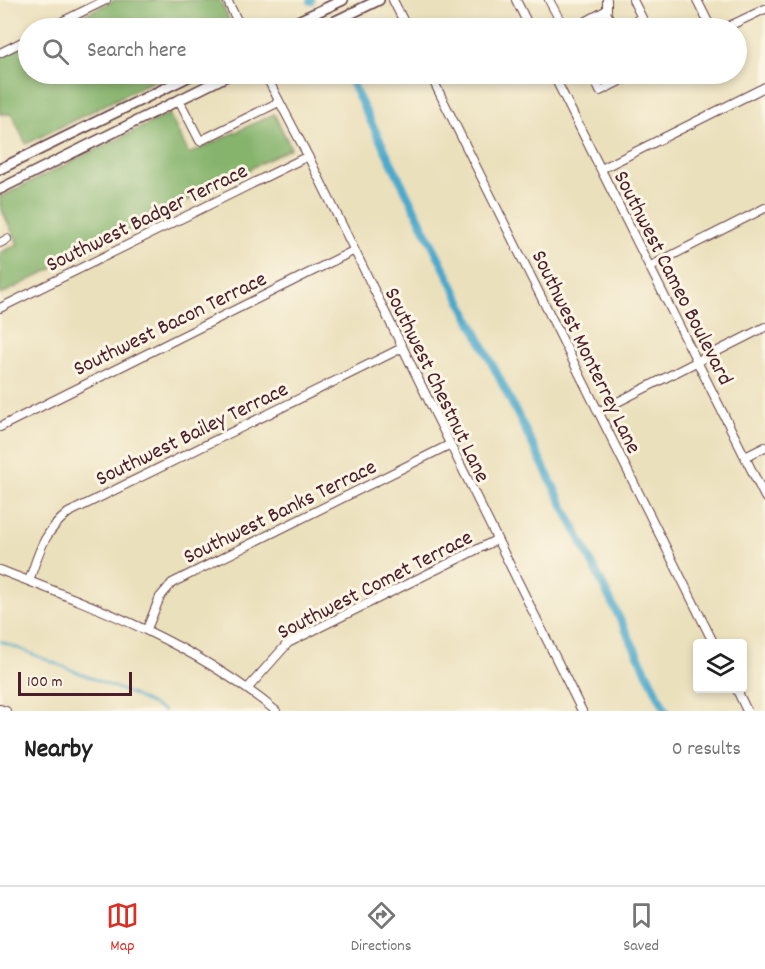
<!DOCTYPE html>
<style>
body{margin:0;font-family:Dekko,sans-serif;background:#f6f6f6;color:#222}
.controls{position:absolute;right:18px;bottom:18px;display:grid;overflow:hidden;border-radius:6px;box-shadow:0 3px 9px #0003}
.controls button{width:54px;height:54px;display:grid;place-items:center;padding:0;border:0;border-bottom:2px solid #e0e0e0;background:#fff;color:#222;font:30px sans-serif}
.scale{position:absolute;left:18px;bottom:15px;width:114px;box-sizing:border-box;padding-left:6px;border:3px solid #4a1f2b;border-top:0;font-size:16px;line-height:21px;white-space:nowrap;color:#4a1f2b;-webkit-text-stroke:4px #fcf5e5;paint-order:stroke}
.list{margin:0;padding:0;list-style:none}
h2{display:flex;justify-content:space-between;align-items:center;height:78px;margin:0;padding:0 24px;font-size:26px}
h2 small{font-size:20px;font-weight:400;color:#767676}
.icon{flex:none;width:33px;height:33px;fill:none;stroke:currentColor;stroke-width:2;stroke-linecap:round;stroke-linejoin:round}
.map{position:relative;flex:none;width:765px;height:711px;overflow:hidden}
.search{position:absolute;background:#fff;box-shadow:0 3px 9px #0003;left:18px;right:18px;top:18px;height:66px;display:flex;align-items:center;gap:15px;box-sizing:border-box;padding:0 21px;border-radius:33px;color:#767676;font-size:22px}
.sheet{height:174px;background:#fff}
nav{display:flex;justify-content:space-around;align-items:center;box-sizing:border-box;height:84px;border-top:2px solid #e0e0e0;background:#fff;font-size:16px;color:#767676}
nav a{display:grid;justify-items:center;gap:3px}
nav .on{color:#d93025}
.map>svg:first-child{display:block}
</style>
<div class="map">
<svg width="765" height="711" viewBox="0 0 765 711">
<rect width="100%" height="100%" fill="#fcf5e5"/>
<filter id="ink" filterUnits="userSpaceOnUse"><feTurbulence type="fractalNoise" baseFrequency=".0167" numOctaves="2"/><feDisplacementMap in="SourceGraphic" scale="12" xChannelSelector="R" yChannelSelector="G"/><feConvolveMatrix kernelMatrix="1 2 1 2 8 2 1 2 1" color-interpolation-filters="sRGB"/></filter>
<filter id="wash" filterUnits="userSpaceOnUse"><feTurbulence type="fractalNoise" baseFrequency=".008" numOctaves="4" result="noise"/><feDisplacementMap in="SourceGraphic" scale="24" xChannelSelector="R" yChannelSelector="G"/><feGaussianBlur stdDeviation="1.35" result="paint"/><feColorMatrix in="noise" values="0 0 0 0 0 0 0 0 0 0 0 0 0 0 0 0 0 1.4 0 .05"/><feComposite in="paint" operator="in"/></filter>
<g filter="url(#wash)">
<rect width="100%" height="100%" fill="#ebe0bc"/>
<!-- forest -->
<path fill="#86b46d" stroke="#686a4c" stroke-width="1.5" d="M 115,0 L 220,0 L 233,28 L 57,28 Z
M 28,42 L 28,74 L 167,74 L 26,144 L 12,114 L 0,114 L 0,56 Z
M 169,114 L 189,154 L 274,114 L 291,148 L 0,295 L 0,253 L 18,244 L 0,206 L 0,197 Z"/>
<g fill="none" stroke-linecap="round" stroke-linejoin="round">
<!-- stream -->
<path stroke="#4ca9cb" stroke-width="2" d="M 0,641 L 131,694 L 164,711"/>
<!-- canal -->
<path stroke="#4ca9cb" stroke-width="8" d="M 311,0 L 311,1
M 347,74 L 666,711"/>
</g>
</g>
<g filter="url(#ink)">
<g fill="none" stroke-linecap="round" stroke-linejoin="round">
<defs>
<path id="minor" d="M 227,0 L 241,28
M 393,0 L 407,28
M 516,0 L 530,28
M 549,0 L 564,28
M 697,0 L 711,28
M 605,11 L 615,28
M 49,28 L 106,0
M 574,28 L 607,10 L 607,0
M 619,28 L 642,18 L 633,0
M 725,28 L 765,9
M 0,53 L 28,39
M 265,74 L 308,156 L 582,711
M 430,74 L 714,644
M 553,74 L 765,497
M 592,74 L 600,91 L 634,74
M 179,100 L 200,141 L 279,102
M 601,169 L 765,87
M 0,243 L 7,239
M 649,267 L 765,208
M 0,308 L 308,156
M 598,412 L 765,327
M 0,427 L 353,251
M 745,457 L 765,447
M 0,570 C 99,608 193,643 276,711
M 29,581 C 39,552 43,533 68,513 L 402,348
M 147,629 L 160,597 L 172,583 L 449,445
M 248,688 L 288,643 L 496,540
M 736,688 L 747,711
M 0,709 L 6,711"/>
<path id="major" d="M 283,28 L 343,0
M 321,28 L 379,0
M 0,169 L 194,74
M 0,189 L 231,74"/>
</defs>
<!-- minor casing -->
<use href="#minor" stroke="#623c41" stroke-width="10"/>
<!-- major casing -->
<use href="#major" stroke="#623c41" stroke-width="12"/>
<!-- minor -->
<use href="#minor" stroke="#fff" stroke-width="8"/>
<!-- major -->
<use href="#major" stroke="#fff" stroke-width="9"/>
</g>
</g>
<g text-anchor="middle" stroke-width="6" stroke-linejoin="round" paint-order="stroke">
<!-- street labels -->
<g font-size="22" fill="#4a1f2b" stroke="#fcf5e5">
<text transform="translate(146 216) rotate(-26)" y="8">Southwest Badger Terrace</text>
<text transform="translate(675 277) rotate(63)" y="8">Southwest Cameo Boulevard</text>
<text transform="translate(169 322) rotate(-26)" y="8">Southwest Bacon Terrace</text>
<text transform="translate(588 351) rotate(64)" y="8">Southwest Monterrey Lane</text>
<text transform="translate(439 384) rotate(64)" y="8">Southwest Chestnut Lane</text>
<text transform="translate(191 432) rotate(-26)" y="8">Southwest Bailey Terrace</text>
<text transform="translate(279 510) rotate(-26)" y="8">Southwest Banks Terrace</text>
<text transform="translate(374 583) rotate(-27)" y="8">Southwest Comet Terrace</text>
</g>
</g>
</svg>
<div class="controls">
<button><svg class="icon" aria-label="layers" viewBox="0 0 24 24"><path d="M12 4l9 5-9 5-9-5zM3 14l9 5 9-5"/></svg></button>
</div>
<div class="scale">100 m</div>
<div class="search"><svg class="icon" aria-label="search" viewBox="0 0 24 24"><circle cx="10" cy="10" r="6"/><path d="M15 15l6 6"/></svg>Search here</div>
</div>
<section class="sheet">
<h2>Nearby<small>0 results</small></h2>
<ul class="list">
</ul>
</section>
<nav>
<a class="on"><svg class="icon" aria-label="map" viewBox="0 0 24 24"><path d="M3 6l6-2 6 2 6-2v14l-6 2-6-2-6 2zM9 4v14M15 6v14"/></svg>Map</a>
<a><svg class="icon" aria-label="directions" viewBox="0 0 24 24"><path d="M12 3l9 9-9 9-9-9zM9 14v-3h6M13 9l2 2-2 2"/></svg>Directions</a>
<a><svg class="icon" aria-label="saved" viewBox="0 0 24 24"><path d="M7 4h10v16l-5-4-5 4z"/></svg>Saved</a>
</nav>
